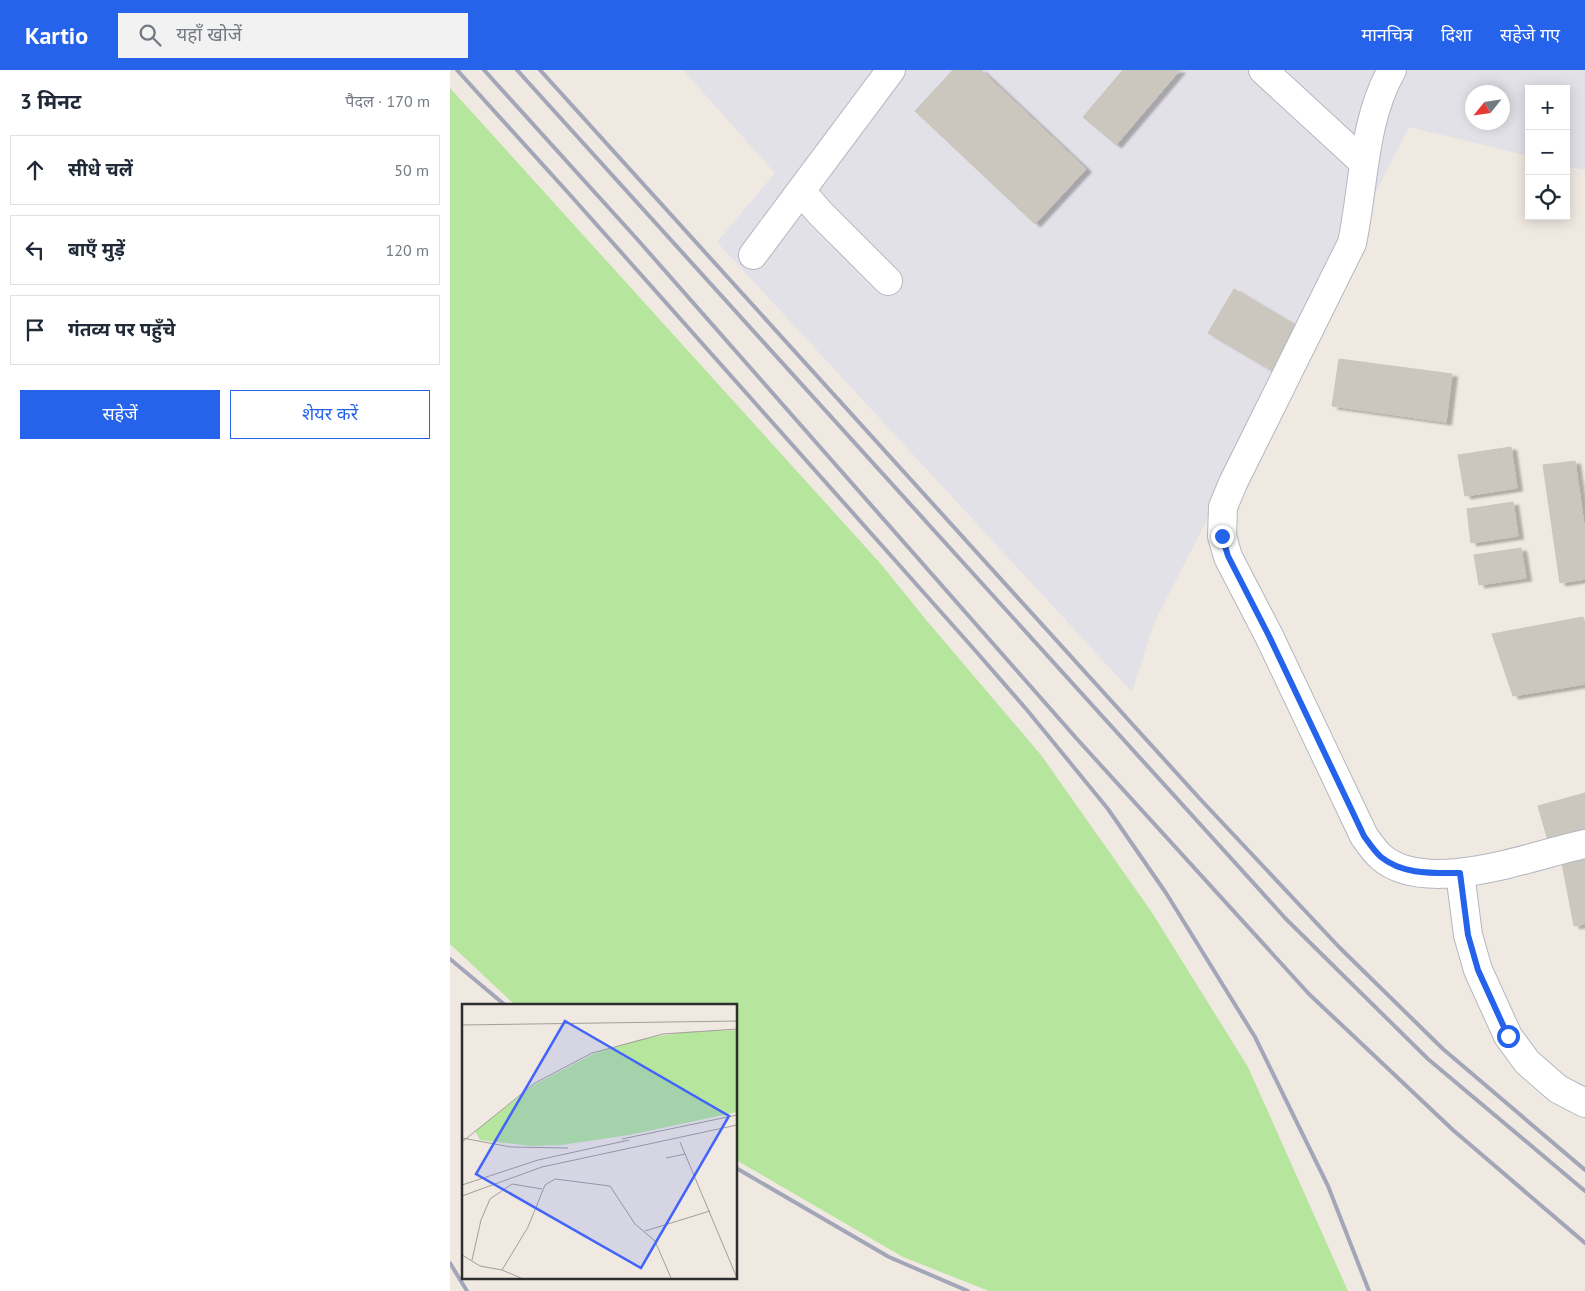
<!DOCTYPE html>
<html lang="hi">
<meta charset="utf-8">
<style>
body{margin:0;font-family:"PT Sans","Noto Sans Devanagari",sans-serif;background:#f2f2f3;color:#1f2937}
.controls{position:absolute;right:15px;top:15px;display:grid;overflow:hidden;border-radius:0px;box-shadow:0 2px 12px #0003}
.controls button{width:45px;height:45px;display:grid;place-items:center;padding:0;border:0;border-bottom:1px solid #e0e1e3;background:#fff;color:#1f2937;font:25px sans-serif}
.compass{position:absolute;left:1015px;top:15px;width:45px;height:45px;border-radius:50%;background:#fff;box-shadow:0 2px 12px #0003;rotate:240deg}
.stop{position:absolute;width:15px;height:15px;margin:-11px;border:4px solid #2563eb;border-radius:50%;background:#fff}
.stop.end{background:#2563eb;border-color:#fff;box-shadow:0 1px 5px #0008}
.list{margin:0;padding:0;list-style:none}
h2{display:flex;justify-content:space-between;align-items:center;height:65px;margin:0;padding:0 20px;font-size:21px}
h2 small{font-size:16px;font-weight:400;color:#747a83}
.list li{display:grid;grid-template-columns:32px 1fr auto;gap:15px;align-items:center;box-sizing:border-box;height:70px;margin:0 10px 10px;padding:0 10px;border:1px solid #e0e1e3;border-radius:0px}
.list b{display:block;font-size:19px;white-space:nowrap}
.list em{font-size:16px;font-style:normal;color:#747a83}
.actions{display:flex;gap:10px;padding:15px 20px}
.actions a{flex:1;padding:11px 0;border:1px solid #2563eb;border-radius:0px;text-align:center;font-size:18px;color:#2563eb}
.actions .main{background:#2563eb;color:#fff}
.icon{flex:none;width:28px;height:28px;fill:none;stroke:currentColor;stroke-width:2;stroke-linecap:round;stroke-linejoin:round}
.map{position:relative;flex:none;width:1135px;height:1221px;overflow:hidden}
header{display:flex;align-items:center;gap:30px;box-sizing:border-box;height:70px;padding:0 25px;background:#2563eb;color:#fff}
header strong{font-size:24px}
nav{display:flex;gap:28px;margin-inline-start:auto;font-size:18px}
.search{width:350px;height:45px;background:#f2f2f3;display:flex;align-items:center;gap:12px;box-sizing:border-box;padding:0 18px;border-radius:0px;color:#747a83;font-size:19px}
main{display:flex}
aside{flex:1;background:#fff}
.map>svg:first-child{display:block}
</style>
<header>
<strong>Kartio</strong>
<div class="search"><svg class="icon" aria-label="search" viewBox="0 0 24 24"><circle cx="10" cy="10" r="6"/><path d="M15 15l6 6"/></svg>यहाँ खोजें</div>
<nav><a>मानचित्र</a><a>दिशा</a><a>सहेजे गए</a></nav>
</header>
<main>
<aside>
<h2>3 मिनट<small>पैदल · 170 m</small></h2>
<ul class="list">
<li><svg class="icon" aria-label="ahead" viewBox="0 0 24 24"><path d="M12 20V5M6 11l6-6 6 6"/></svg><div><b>सीधे चलें</b></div><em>50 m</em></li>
<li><svg class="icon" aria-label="left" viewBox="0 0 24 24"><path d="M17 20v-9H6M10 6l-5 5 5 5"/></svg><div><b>बाएँ मुड़ें</b></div><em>120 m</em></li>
<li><svg class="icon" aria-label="arrive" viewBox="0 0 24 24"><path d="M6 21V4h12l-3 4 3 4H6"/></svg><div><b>गंतव्य पर पहुँचे</b></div></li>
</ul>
<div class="actions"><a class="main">सहेजें</a><a>शेयर करें</a></div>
</aside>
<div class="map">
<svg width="1135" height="1221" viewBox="0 0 1135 1221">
<defs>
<filter id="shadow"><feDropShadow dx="5.5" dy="3" stdDeviation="1" flood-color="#0004"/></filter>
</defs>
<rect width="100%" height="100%" fill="#efe9e1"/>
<!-- industrial -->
<path fill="#e3e1e8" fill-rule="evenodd" d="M 233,0 L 1135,0 L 1135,100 L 1116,96 L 1116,19 L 1079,19 L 1079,86 L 959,57 L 704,553 L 682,622 L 267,172 L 325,103 ZM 1022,22 L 1052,22 L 1052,52 L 1022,52 Z"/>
<!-- green -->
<path fill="#b6e59e" d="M 0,18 L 430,493 L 477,551 L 591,685 L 701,841 L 798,997 L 898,1221 L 539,1221 L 453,1187 L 286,1090 L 286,935 L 65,935 L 0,874 Z"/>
<!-- building -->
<path fill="#cbc7bf" stroke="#cbc5ba" filter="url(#shadow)" d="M 503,0 L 531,0 L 636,99 L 585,154 L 465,41 Z
M 673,0 L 730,0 L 666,75 L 633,47 Z
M 784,219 L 854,261 L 828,304 L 758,263 Z
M 889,289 L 1002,304 L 996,352 L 882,336 Z
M 1061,377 L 1067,418 L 1015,426 L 1008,385 Z
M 1125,391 L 1135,462 L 1135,509 L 1110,513 L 1093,395 Z
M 1063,432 L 1068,466 L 1021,473 L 1017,439 Z
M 1071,478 L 1076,508 L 1029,515 L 1024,485 Z
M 1133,547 L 1135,557 L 1135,614 L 1063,626 L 1042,564 Z
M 1135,723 L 1135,772 L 1101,781 L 1088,736 Z
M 1135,784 L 1135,854 L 1124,856 L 1111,788 Z"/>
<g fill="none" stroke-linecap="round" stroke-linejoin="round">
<defs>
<path id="minor" d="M 813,0 L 914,93
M 942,0 C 913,50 914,117 902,173 L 783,413 L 773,437 L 772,466 L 778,487 L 819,566 L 914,766 C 919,773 925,782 931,787 C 977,827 1083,785 1135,774
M 351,121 L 370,143 L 438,211
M 303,185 L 441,0
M 1010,803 L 1018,865 L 1028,900 L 1058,966 L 1077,992 L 1108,1019 L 1135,1033"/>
</defs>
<!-- minor casing -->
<use href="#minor" stroke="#b4b7c1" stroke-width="30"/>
<!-- minor -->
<use href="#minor" stroke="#fff" stroke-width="28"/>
<!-- rail -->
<path stroke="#a3a6b8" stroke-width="4" d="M 7,0 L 122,127 L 523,578 L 577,640 L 658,739 L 716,823 L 805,967 L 878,1116 L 919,1221
M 34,0 L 187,169 L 627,669 L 859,924 L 1003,1060 L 1135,1173
M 67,0 L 836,849 L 978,989 L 1135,1121
M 90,0 L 751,730 L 889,877 L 993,979 L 1135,1100
M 0,889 L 55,935
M 286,1098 L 439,1187 L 518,1221
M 0,1193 L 17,1221"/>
</g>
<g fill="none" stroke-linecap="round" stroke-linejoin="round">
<!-- route -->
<path stroke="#2563eb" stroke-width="6" d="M 772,466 L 778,486 L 819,566 L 914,766 C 919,773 925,782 931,787 C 953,805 983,803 1010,803 L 1018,865 L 1028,900 L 1058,966"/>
</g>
<!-- overview -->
<g transform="translate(12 934)">
<rect width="275" height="275" fill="#efe9e1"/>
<path d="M 275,26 L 275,108 L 167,131 L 99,141 L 71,142 L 18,136 L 13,127 L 72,81 L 133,49 L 180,35 L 223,28 Z" fill="#b6e59e"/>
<path fill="none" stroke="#a29e99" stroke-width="1" d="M 0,21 L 275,17M 0,134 L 49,143 L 106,144M 160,135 L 275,111M 0,138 L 73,79 L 130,49 L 201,30 L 275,25M 218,138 L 275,274M 204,154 L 223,150M 0,181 L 76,156 L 167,136M 0,192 L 80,163 L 275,121M 183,227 L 248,207M 0,251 L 18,262 L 40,266 L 59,274M 10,256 L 19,216 L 28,195 L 50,180 L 80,185M 40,266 L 66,223 L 83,181 L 93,175 L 148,182 L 173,220 L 193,237 L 209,274"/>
<path fill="#4264fb" fill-opacity="0.15" stroke="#4264fb" stroke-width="2.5" d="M 103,17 L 267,112 L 179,264 L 14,170 Z"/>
<rect width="275" height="275" fill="none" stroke="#2e2e2e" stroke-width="2.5"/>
</g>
</svg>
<div class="controls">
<button>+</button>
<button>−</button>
<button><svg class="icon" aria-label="locate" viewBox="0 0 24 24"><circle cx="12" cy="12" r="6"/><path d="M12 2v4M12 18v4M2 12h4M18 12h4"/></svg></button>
</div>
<svg class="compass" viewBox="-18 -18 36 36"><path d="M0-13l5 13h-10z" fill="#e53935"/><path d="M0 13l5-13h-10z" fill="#747a83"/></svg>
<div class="stop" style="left:1058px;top:966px"></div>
<div class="stop end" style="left:772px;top:466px"></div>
</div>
</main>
